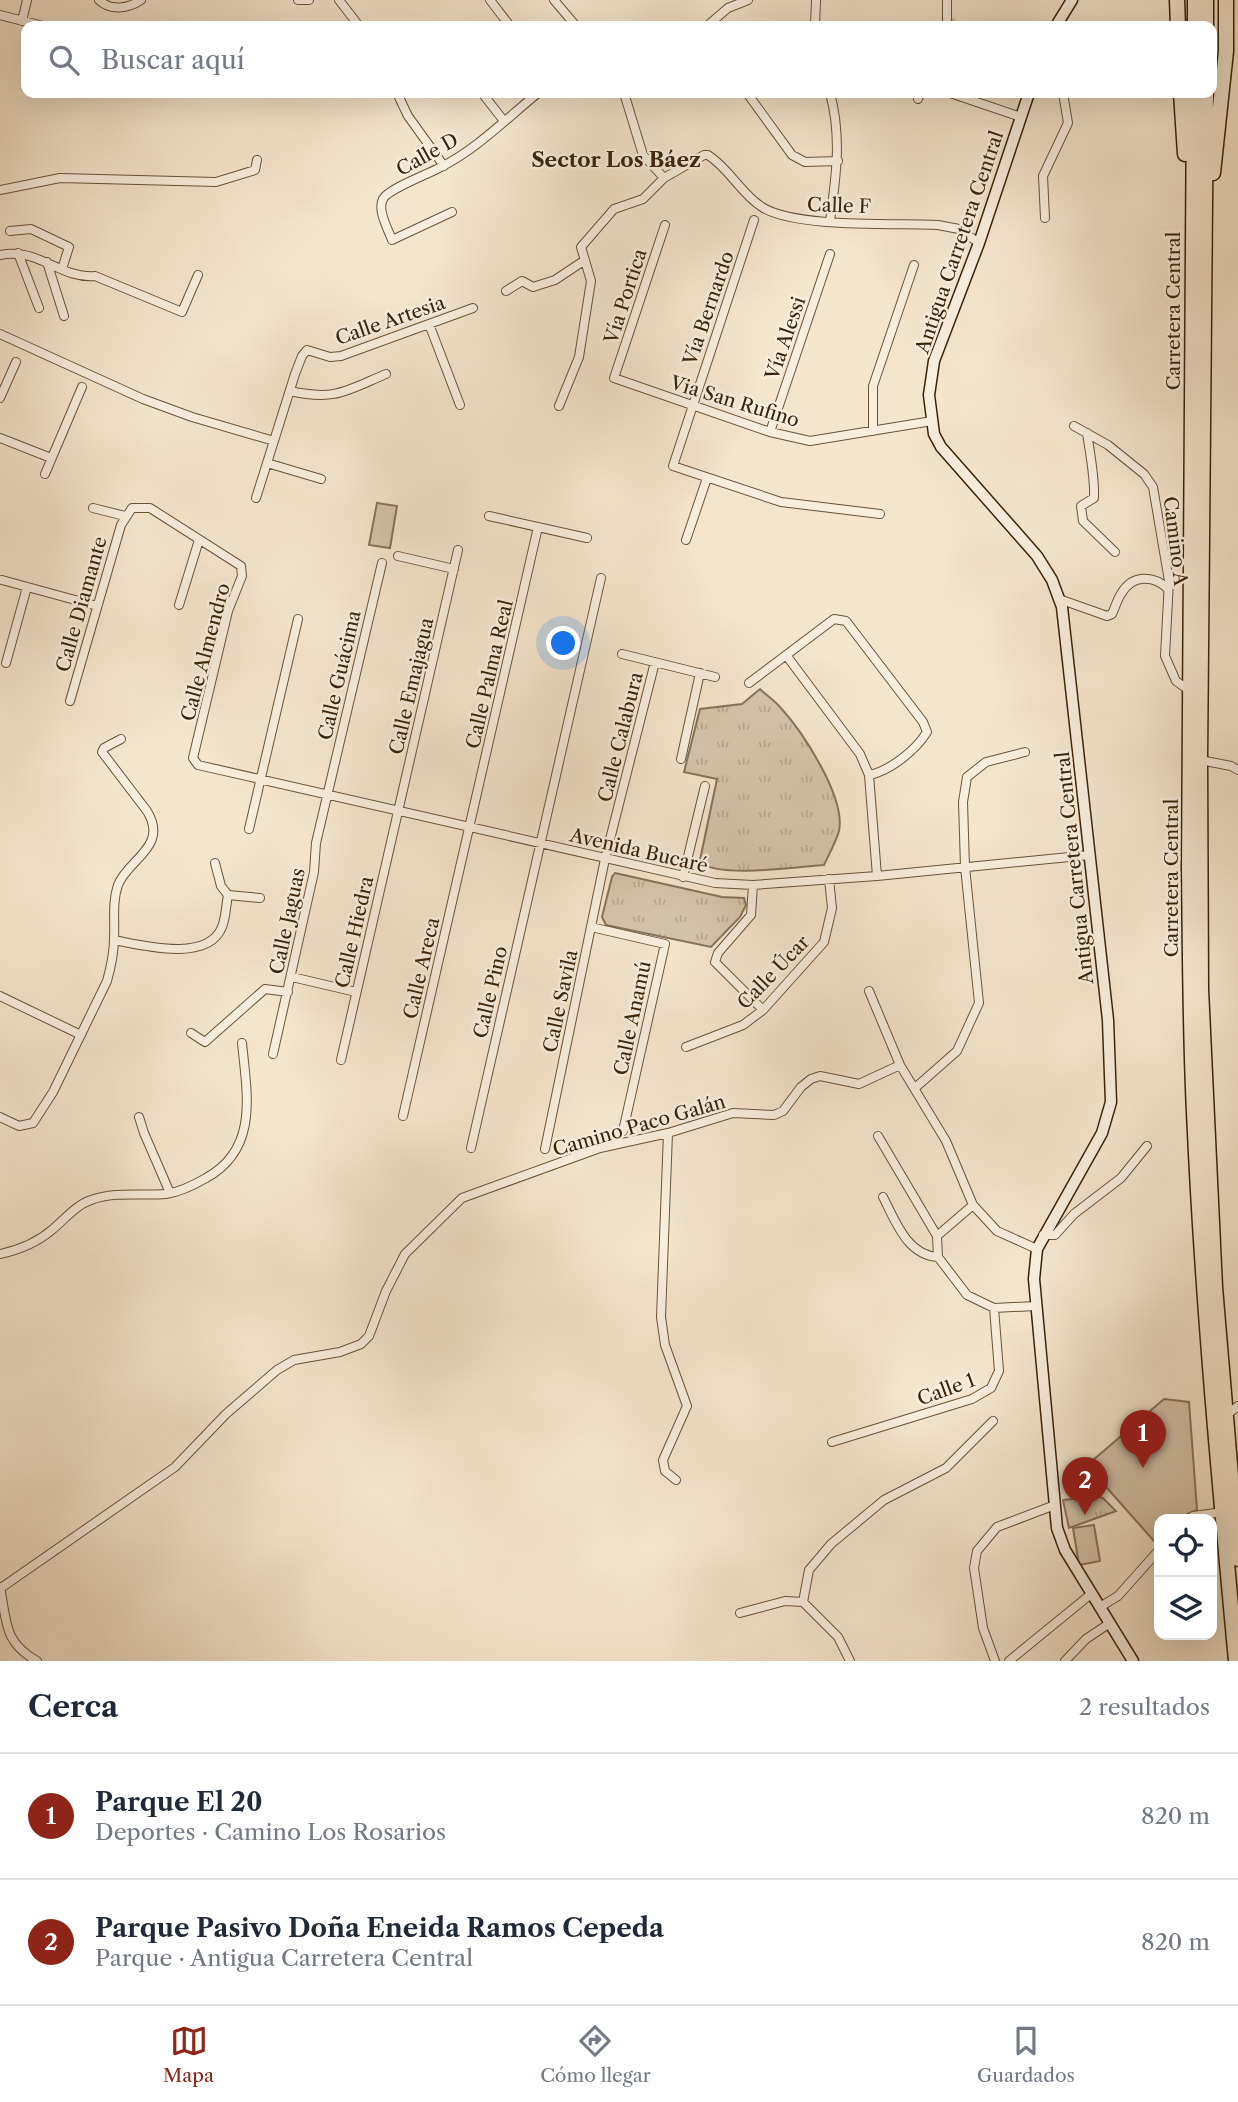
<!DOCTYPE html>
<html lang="es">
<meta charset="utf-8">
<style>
body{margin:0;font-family:"Libre Caslon Text",serif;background:#f2f2f3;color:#1f2937}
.controls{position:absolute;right:21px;bottom:21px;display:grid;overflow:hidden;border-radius:14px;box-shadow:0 7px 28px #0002}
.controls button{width:63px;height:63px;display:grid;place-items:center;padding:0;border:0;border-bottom:2px solid #e0e1e3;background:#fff;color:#1f2937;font:35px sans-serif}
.you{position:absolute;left:564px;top:644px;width:24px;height:24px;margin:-18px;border:5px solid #fff;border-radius:50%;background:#1a73e8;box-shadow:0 0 0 10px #1a73e833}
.badge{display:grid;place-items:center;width:46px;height:46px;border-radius:50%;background:#8f2418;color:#fff;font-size:23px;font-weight:700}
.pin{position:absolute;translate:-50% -58px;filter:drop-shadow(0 2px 4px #0008)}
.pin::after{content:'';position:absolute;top:37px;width:24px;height:21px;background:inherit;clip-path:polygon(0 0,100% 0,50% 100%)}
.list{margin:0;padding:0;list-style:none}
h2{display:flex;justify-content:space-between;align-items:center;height:91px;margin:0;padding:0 28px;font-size:30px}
h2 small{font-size:23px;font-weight:400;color:#747a83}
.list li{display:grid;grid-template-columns:46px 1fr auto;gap:21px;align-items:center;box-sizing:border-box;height:126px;padding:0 28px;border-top:2px solid #e0e1e3}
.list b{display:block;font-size:26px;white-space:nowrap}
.list p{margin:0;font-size:23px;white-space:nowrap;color:#747a83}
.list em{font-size:23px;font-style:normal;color:#747a83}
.icon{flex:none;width:38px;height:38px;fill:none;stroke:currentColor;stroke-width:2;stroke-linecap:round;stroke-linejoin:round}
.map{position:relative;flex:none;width:1238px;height:1661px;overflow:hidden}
.search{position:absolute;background:#fff;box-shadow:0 7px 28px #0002;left:21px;right:21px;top:21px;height:77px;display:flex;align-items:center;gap:18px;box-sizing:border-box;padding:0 24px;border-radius:14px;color:#747a83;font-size:26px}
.sheet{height:343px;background:#fff}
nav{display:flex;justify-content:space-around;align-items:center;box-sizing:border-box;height:98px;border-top:2px solid #e0e1e3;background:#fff;font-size:19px;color:#747a83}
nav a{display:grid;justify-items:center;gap:4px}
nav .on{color:#8f2418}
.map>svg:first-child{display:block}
</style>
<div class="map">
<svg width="1238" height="1661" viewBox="0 0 1238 1661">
<defs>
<pattern id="park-tufts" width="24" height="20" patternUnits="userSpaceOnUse" patternTransform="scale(1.75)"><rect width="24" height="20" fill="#d4c4ac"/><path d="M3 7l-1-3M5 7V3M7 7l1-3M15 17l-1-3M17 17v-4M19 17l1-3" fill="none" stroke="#b7a892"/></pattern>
</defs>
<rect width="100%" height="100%" fill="#f4e5cd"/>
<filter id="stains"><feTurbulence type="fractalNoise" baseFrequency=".00286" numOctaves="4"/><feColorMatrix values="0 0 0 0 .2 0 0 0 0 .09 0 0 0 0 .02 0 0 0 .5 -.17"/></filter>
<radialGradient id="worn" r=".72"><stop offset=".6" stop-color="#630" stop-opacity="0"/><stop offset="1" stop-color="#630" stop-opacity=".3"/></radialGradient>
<!-- grass -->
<path fill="#d4c4ac" stroke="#86745a" stroke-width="2" d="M 377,503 L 397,506 L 390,548 L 369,545 Z
M 1164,1399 L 1189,1402 L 1197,1510 L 1177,1519 L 1159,1519 L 1159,1537 L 1154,1541 L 1092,1471 L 1092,1461 Z
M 1094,1525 L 1100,1561 L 1079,1565 L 1073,1528 Z"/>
<!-- park -->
<path fill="url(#park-tufts)" stroke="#86745a" stroke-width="2" d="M 760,689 C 766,695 774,700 780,707 C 802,731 846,797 839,831 C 836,842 829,854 824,865 C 797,867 721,878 701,863 L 700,860 L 717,779 L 684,772 L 700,709 L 742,704 Z
M 615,873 L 722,897 L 744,898 L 746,905 L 740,917 L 711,947 L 606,925 L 602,917 L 612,877 Z
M 1097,1496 L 1103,1498 L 1116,1511 L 1069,1528 L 1063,1500 Z"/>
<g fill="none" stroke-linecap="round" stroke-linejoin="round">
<!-- street-tunnel -->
<path stroke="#cfbea6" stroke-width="8" stroke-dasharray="8 4" stroke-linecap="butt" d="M 947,20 L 961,26"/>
<defs>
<path id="street" d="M 99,0 C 110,11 128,9 141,0
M 298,0 L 309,0
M 339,0 L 359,26
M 490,0 L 510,26
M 554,0 L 576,26
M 947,0 L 947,20
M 0,15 L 43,26
M 22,21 L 27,0
M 707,26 L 728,8 L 748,0
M 815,26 L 816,0
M 397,93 L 408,116 L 444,166
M 482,93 L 504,121
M 624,93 L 643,155 L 664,178
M 747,93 L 792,155 L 805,162 L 838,161
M 950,93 L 1021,117
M 918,99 L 920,93
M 0,190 L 60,178 L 216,182 L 255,170 L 257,160
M 452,212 L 392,240 C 388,229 377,210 383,199 C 388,189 428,174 439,168 C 476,150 507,118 538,93
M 1045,218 L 1043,176 L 1068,123 L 1063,93
M 754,220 L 673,466 L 781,502 L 880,514
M 830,221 C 836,177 842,137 830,93
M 665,225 L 614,378 L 770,432 L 810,441 L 932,421
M 10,231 L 31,229 L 69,247 L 62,269
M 18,253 L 39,308
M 0,255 C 38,247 60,279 95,276 L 182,312 L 198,275
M 47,262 L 64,316
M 506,291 L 522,281 L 533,287 L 555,280 L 585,260
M 429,324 L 460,405
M 0,334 L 143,399 L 192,417 L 274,441
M 290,391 C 335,401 346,391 386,374
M 0,398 L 16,362
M 559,406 L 579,357 L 591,281 L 581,247 L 614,209 L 643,199 L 664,178 L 704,155 L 708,155 C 730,169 740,193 762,207 C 793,228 897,223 938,225 L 959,229 L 979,243
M 1074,426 L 1108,445 L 1144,474 L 1153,487 L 1169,581 L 1165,656 L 1176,681 L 1190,691
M 873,431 L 873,386 L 914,265
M 770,432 L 830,254
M 1087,433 C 1090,454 1095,477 1094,498 L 1081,506 L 1083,521 L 1115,552
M 0,438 L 51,458
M 267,463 L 321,479
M 45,474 L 82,387
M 256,498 L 295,374 L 302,356 L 307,350 L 330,357 L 341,356 L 473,308
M 93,508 L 125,516
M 489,516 L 587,538
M 686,540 L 707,478
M 398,556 L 454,569
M 2,580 L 97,606
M 1059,599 L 1107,616 L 1112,614 C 1115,608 1117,600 1121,594 C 1132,574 1154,575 1168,589
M 179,605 L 199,540
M 622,654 L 715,677
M 786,655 L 860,754 L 869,775 L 877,876
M 6,663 L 27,587
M 749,683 L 834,619 L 846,621 L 923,722 L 927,732 C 916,750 890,771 869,775
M 70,701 L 121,525 L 132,508 L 150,508 L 241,566 L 242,576 L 228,611 L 193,758 L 198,765 L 715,883 L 753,885 L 877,876 L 1090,855
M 681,759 L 700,673
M 1200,760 L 1231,766 L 1238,770
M 249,829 L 298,619
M 683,877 L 705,786
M 753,885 L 751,915 L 718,953 L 715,962 L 763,1010
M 228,895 L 260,898
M 591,927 L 665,944 L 623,1131
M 114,940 C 141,945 208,963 222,927 C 226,917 226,905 228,895 L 221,886 L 215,863
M 292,977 L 356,992
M 869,991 L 900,1065 L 946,1141 L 973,1205 L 997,1231 L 1037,1249
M 0,996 L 81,1035
M 191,1033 L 205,1042 L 265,989 L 288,992
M 686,1047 L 743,1025 L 763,1010 L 824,942 L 832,908 L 829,879
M 273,1054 L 314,872 L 316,843 L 382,563
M 341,1060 L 458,550
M 915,1088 L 957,1051 L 979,1003 L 965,867 L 963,802 L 967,777 L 986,762 L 1025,752
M 403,1116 L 538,527
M 0,1117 L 19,1126 L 33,1123 L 53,1092 L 107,981 C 111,967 114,953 114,938 C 115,920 112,902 118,885 C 128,859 169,847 147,811 L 102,752 L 104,748 L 121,739
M 139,1117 L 144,1133 L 170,1193
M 668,1133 L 661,1317 L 665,1345 L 687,1406 L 663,1460 L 665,1471 L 676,1480
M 878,1136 L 937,1236 L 938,1257
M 471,1148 L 601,578
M 545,1149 L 605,859 L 655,662
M 883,1197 C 896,1222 907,1255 938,1257 L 967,1295 L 994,1308 L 1036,1306
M 1043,1235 L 1055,1235 L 1074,1214 L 1121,1178 L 1147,1146
M 937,1236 L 973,1205
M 0,1254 C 19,1250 38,1242 53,1229 C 65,1219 76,1205 91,1200 C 115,1191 142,1196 166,1194 C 180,1192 194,1185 206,1178 C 259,1149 247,1094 242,1043
M 1224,1417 L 1238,1406
M 832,1442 L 972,1399 L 991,1388 L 999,1371 L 994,1308
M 1188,1519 L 1193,1516 L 1223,1512
M 0,1587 C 7,1621 3,1642 37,1661
M 1,1588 L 175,1467 L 226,1414 L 277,1370 L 294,1360 L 340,1352 L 361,1344 L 369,1336 L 386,1291 L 405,1254 L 462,1198 L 600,1148 L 668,1133 L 733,1113 L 774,1115 L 783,1111 L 801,1087 L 811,1079 L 820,1076 L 859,1084 L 900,1065
M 803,1602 L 809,1570 L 831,1544 L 884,1500 L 946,1468 L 993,1421
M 1100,1607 L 1118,1596 L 1159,1550
M 740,1613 L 785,1601 L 803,1602 L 838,1637 L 850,1661
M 995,1661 L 983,1628 L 974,1568 L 977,1551 L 997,1527 L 1055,1505
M 1009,1661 L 1091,1594
M 1065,1661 L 1086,1639 L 1110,1623"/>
<path id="secondary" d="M 1056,26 L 1072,0
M 1029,93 L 979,243 L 934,361 L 929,395 L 934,434 L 941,447 L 1037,556 L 1052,580 L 1062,607 L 1108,1020 L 1111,1102 L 1102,1133 L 1037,1249 L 1034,1279 L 1057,1528 L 1065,1550 L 1133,1661"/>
<path id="highway" d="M 1177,0 L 1178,26
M 1195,0 L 1195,26
M 1206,26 L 1206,0
M 1181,93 L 1185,154
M 1194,93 L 1189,868 C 1190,949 1190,1030 1194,1112 C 1202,1295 1219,1478 1236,1661
M 1206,93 L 1200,760 L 1201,989 L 1215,1287 L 1238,1559
M 1213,173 L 1226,51 L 1226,0"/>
</defs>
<!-- street casing -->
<use href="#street" stroke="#685439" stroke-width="10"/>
<!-- secondary casing -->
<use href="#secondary" stroke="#392308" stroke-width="13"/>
<!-- highway casing -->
<use href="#highway" stroke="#392308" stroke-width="17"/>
<!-- street -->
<use href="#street" stroke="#f8eede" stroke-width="8"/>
<!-- secondary -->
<use href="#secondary" stroke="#f8eede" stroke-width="10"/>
<!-- highway -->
<use href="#highway" stroke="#f4e5cd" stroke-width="14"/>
</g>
<g text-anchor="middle" stroke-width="5" stroke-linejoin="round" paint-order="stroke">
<!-- street labels -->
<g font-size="19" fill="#392308" stroke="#f8eede">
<text transform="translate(427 154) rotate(-29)" y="7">Calle D</text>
<text transform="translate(839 205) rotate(2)" y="7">Calle F</text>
<text transform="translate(959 242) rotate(-71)" y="7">Antigua Carretera Central</text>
<text transform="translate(625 296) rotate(-72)" y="7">Vía Portica</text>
<text transform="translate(708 308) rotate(-71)" y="7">Vía Bernardo</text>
<text transform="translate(1173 311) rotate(-90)" y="7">Carretera Central</text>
<text transform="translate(390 320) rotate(-19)" y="7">Calle Artesia</text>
<text transform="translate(785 338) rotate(-71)" y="7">Vía Alessi</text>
<text transform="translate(735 401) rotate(17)" y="7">Via San Rufino</text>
<text transform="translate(1176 541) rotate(83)" y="7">Camino A</text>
<text transform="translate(81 604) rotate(-74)" y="7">Calle Diamante</text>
<text transform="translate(205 652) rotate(-75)" y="7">Calle Almendro</text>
<text transform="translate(489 674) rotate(-77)" y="7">Calle Palma Real</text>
<text transform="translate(339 675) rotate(-77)" y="7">Calle Guácima</text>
<text transform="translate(411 686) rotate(-77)" y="7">Calle Emajagua</text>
<text transform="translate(620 737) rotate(-76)" y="7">Calle Calabura</text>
<text transform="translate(639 850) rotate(13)" y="7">Avenida Bucaré</text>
<text transform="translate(1074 868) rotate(-96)" y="7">Antigua Carretera Central</text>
<text transform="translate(1171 878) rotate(-90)" y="7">Carretera Central</text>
<text transform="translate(287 921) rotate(-78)" y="7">Calle Jaguas</text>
<text transform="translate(354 932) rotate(-77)" y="7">Calle Hiedra</text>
<text transform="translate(421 968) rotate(-77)" y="7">Calle Areca</text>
<text transform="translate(773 972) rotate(-46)" y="7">Calle Úcar</text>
<text transform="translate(490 992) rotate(-77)" y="7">Calle Pino</text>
<text transform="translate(560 1001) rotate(-78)" y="7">Calle Savila</text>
<text transform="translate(632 1018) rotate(-78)" y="7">Calle Anamú</text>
<text transform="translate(639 1125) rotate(-16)" y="7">Camino Paco Galán</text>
<text transform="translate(946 1389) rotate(-20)" y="7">Calle 1</text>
</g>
<!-- neighbourhood labels -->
<g font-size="21" font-weight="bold" fill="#392308" stroke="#f8eede">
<text x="616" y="167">Sector Los Báez</text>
</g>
</g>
<rect width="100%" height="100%" filter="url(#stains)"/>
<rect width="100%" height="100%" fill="url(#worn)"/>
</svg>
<div class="controls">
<button><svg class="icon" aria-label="locate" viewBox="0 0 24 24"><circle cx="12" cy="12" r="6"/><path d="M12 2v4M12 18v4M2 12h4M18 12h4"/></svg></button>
<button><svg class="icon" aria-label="layers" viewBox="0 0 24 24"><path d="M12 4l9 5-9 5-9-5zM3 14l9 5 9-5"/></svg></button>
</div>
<div class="you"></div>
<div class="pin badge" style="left:1143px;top:1468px">1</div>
<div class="pin badge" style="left:1085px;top:1515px">2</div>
<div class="search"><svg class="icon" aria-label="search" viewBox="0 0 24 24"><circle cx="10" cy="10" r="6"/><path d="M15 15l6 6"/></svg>Buscar aquí</div>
</div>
<section class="sheet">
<h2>Cerca<small>2 resultados</small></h2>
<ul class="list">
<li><span class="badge">1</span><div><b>Parque El 20</b><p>Deportes · Camino Los Rosarios</p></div><em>820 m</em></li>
<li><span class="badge">2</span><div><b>Parque Pasivo Doña Eneida Ramos Cepeda</b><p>Parque · Antigua Carretera Central</p></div><em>820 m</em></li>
</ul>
</section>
<nav>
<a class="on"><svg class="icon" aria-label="map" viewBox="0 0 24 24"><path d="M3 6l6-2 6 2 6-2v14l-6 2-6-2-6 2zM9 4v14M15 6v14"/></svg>Mapa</a>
<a><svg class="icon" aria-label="directions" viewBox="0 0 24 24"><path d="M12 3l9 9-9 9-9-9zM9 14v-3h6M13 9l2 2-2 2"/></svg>Cómo llegar</a>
<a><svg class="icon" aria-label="saved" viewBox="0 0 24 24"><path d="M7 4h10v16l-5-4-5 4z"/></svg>Guardados</a>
</nav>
